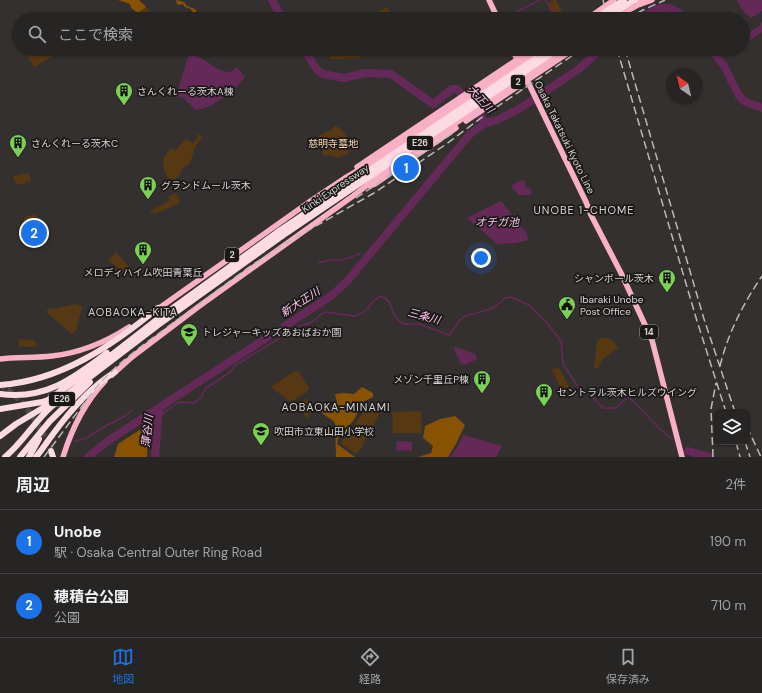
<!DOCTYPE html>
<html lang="ja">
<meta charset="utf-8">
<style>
body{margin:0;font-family:"DM Sans","Noto Sans JP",sans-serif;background:#2f2c2c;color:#f1f3f6}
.controls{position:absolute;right:12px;bottom:12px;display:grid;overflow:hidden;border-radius:8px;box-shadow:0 1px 3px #0004}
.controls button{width:36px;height:36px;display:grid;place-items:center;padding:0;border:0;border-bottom:1px solid #434141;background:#272424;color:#f1f3f6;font:20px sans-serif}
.compass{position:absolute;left:666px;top:68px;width:36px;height:36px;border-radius:50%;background:#272424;box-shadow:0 1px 3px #0004;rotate:326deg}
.you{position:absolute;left:481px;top:258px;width:14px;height:14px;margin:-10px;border:3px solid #fff;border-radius:50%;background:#1a73e8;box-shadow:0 0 0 6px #1a73e833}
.badge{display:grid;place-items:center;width:26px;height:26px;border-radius:50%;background:#1a73e8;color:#fff;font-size:13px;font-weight:700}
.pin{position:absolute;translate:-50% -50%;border:2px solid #fff;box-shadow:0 1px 4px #0006}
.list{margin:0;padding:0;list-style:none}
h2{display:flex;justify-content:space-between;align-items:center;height:52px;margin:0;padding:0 16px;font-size:17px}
h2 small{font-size:13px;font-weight:400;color:#a4a4a6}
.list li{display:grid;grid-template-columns:26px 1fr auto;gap:12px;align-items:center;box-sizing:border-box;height:64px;padding:0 16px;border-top:1px solid #434141}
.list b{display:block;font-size:15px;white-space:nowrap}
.list p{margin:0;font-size:13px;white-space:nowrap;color:#a4a4a6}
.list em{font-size:13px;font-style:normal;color:#a4a4a6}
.icon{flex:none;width:22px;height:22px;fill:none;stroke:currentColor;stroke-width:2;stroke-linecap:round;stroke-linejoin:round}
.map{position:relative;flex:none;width:762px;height:457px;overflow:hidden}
.search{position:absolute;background:#272424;box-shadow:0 1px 3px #0004;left:12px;right:12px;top:12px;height:44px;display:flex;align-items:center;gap:10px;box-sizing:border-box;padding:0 14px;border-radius:22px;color:#a4a4a6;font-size:15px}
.sheet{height:180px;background:#272424}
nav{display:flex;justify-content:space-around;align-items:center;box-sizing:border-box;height:56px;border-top:1px solid #434141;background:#272424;font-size:11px;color:#a4a4a6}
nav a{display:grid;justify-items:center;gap:2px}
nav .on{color:#1a73e8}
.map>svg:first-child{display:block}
</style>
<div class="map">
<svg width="762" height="457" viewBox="0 0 762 457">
<rect width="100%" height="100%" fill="#343030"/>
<!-- green -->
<path fill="#563812" d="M 553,0 L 556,0 L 566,19 L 556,19 L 548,3 Z
M 143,3 L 155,17 L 153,19 L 143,19 L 139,14 L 142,11 L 139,7 Z
M 387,7 L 394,19 L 365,19 Z
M 24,49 L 65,49 L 34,67 Z
M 326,49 L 375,49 L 359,58 L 331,59 Z
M 335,125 L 342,130 L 347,137 L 346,140 L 348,143 L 346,143 L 349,154 L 341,156 L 338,158 L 333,156 L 323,155 C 323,150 321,150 319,146 C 315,136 324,132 331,130 Z
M 198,134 L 201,135 L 203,137 C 199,141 194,148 193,154 C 191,160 191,163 186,167 L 184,166 L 178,177 L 173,180 L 169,179 C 161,165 160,161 171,148 L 175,151 L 186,139 L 193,143 L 198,137 Z
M 29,173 L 31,181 L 17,185 L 13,178 L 14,176 Z
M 176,193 L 180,201 L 179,204 C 169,206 162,213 152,213 L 150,211 L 170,200 L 168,197 Z
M 34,214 L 37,216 L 39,228 L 43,238 L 31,244 L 24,219 L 25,217 Z
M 116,252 L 129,267 L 125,273 L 108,260 Z
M 76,304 L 82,307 L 76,331 L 72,334 L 46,312 L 50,308 L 51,309 Z
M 605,337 L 614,341 L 618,348 L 602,360 L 598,369 L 594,368 C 596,358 595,349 598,339 Z
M 19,339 L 33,340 L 38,345 L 37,346 L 32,347 L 18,346 Z
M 559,368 L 570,388 L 564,394 L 551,369 Z
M 295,371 L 299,372 L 309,388 L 307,392 L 291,402 L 271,387 Z
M 306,399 L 313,409 L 307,419 L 297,404 Z
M 370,402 L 382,409 L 362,447 L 356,454 L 340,443 L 349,433 Z
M 421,411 L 422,433 L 392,433 L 393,423 L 392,412 Z"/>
<!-- forest -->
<path fill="#875201" d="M 118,0 L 139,0 L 146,7 L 138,13 L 131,8 L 130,4 Z
M 176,0 L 184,2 L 187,6 L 195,9 L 202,19 L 195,19 L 191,9 L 185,7 L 183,4 L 179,5 L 177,4 Z
M 362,387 L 373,393 L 373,397 L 361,403 C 356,418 353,424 339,433 L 337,444 L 355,457 L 336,457 L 335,423 C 331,417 324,417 321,411 L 324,406 L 332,408 L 337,402 L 335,394 L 344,393 L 354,394 Z
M 455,416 L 465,425 L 456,444 L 448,457 L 418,457 L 431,453 L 433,446 L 423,438 L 425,426 L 440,419 Z
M 144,427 L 148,427 L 147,457 L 114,457 L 118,444 Z"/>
<!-- water -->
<path fill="#652958" d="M 737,0 L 762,0 L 762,11 L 751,18 L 744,12 Z
M 762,21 L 762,32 L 743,45 L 743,37 L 751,31 L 760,26 Z
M 189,54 C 207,55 223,83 237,67 L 245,77 C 234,91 212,109 195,110 L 184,98 L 176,96 Z
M 522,180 L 525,181 L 526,188 L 530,188 L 532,191 L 531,195 L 519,195 L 512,188 L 513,184 Z
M 501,201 L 526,232 L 529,240 L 516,243 L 496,244 L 494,241 L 467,218 Z
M 456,347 L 475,354 L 477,357 L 477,359 L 465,365 L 461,364 L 454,348 Z
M 463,435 L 502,446 L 496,457 L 450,457 L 458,446 Z
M 397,441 L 412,442 L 412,451 L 396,450 Z"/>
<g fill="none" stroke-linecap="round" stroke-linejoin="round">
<!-- stream -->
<path stroke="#652958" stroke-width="1.5" d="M 546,0 L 556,19
M 504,18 L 540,0
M 367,253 L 372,252
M 319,263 L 329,260 L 341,260 L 360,254
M 160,417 L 166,411 L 179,402 L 193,403 L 197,401 L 201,398 L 206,388 L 229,373 L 236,365 L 301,325 C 316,323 314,318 325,312 L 354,316 C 370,313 370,299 381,296 C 394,302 389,308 396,318 C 398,321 401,322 404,324 L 419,324 L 449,335 L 461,319 L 465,316 L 487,310 L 496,306 L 505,298 L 511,297 L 529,305 L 546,322 L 561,341 L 563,364 L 579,388 L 592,396 L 603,408 L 616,408 L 628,397 L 630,398 L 659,428 L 672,439
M 75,441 L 86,438 L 104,427 L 125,416 L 132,410"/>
<!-- river -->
<path stroke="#652958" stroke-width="8" d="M 272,0 L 279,13 L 284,19
M 639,19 C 658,7 669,1 685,19
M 304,49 L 317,70 L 323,74 L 344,78 L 365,73 L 391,74 L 433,104 L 452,89 L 457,89 L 486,123
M 711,49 L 724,66 L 739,96 L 744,101 L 762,108
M 688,451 L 710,457
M 88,457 L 109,440 L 328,298 L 339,289 L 349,279 L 470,134 L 486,123 L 497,120 L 519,109 L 579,69 L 601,49
M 155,457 L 158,420 L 160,407"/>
<!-- motorway-tunnel -->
<path stroke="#4c4949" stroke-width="6" stroke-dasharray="6 3" stroke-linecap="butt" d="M 0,385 C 23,396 42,429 51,451"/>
<!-- primary -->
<path stroke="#f9afc5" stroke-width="5.5" d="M 489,0 L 498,19
M 636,0 L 641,4 L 652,0
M 580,19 L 583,19
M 512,49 L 586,202 L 591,215 L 621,273 L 652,340 L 682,457
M 466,121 L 574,49
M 357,167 L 533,49
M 370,186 L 375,184 L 456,128
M 155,311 L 312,200 L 345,178 L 383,156 L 461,103
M 0,359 C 17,357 35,358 52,356 C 80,353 106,342 129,327
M 112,375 L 132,357 L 198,307 L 353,196 L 392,166 L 468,115
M 63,457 C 72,428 84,403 105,381"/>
<!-- motorway -->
<path stroke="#fedae4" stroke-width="6" d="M 83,377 L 155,321 L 279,231
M 0,385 C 60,381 112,346 158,308
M 0,394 C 45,400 73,379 107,353
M 0,409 L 42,402 L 48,400 L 83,375
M 0,436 L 16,424 L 51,403
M 51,451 L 53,457
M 5,457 C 23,442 34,422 52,406 L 158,325 L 282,236
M 20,457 L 50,421 L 90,382
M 29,457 L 39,439
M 36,457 C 42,450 47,442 53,434 C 70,411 90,387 115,372"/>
<!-- rail -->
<path stroke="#bcb9b9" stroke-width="1.5" stroke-dasharray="8 4" stroke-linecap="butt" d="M 603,0 L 608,19
M 610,0 L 616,19
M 627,19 L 643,10 L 665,0
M 617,49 L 697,321 L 726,412
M 625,49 L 704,319 L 735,412
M 356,198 L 453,133
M 720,366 C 728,333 743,304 762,276
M 747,427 L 761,457
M 736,442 L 740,457
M 745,442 L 750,457
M 44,457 L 88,398 L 100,383 L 117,366 L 139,348 L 252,265 L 286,243 L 374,193 L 445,145 L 485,115 L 582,49
M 713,457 L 711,409 L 716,383"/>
<!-- primary-bridge -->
<path stroke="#f9afc5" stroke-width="5.5" d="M 587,19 L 614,0
M 612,19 L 647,0
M 461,103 L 542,49
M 468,115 L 567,49"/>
<!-- motorway-bridge -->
<path stroke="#fedae4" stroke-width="6" d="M 594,19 L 624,0
M 603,19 L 635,0
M 279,231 L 550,49
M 282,236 L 558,49"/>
</g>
<!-- icons -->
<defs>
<symbol id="building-pin" viewBox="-11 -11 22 30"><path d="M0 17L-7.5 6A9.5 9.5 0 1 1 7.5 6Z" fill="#7cd154" stroke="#1b1918"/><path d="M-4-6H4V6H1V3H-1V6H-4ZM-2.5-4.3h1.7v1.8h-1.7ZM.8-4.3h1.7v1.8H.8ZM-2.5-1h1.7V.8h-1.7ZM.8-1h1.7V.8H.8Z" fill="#111"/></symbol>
<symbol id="civic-pin" viewBox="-11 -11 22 30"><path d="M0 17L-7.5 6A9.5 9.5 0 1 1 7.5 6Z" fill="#7cd154" stroke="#1b1918"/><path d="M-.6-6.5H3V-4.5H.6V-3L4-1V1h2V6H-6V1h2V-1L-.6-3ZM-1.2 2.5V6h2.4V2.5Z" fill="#111"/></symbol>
<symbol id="school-pin" viewBox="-11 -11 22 30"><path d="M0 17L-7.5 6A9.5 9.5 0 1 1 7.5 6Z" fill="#7cd154" stroke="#1b1918"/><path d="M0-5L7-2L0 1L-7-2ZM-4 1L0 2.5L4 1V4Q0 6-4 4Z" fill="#111"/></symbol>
</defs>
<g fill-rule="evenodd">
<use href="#building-pin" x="114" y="81" width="20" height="27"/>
<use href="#building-pin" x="8" y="133" width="20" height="27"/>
<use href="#building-pin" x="138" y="175" width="20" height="27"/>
<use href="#building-pin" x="133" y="240" width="20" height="27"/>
<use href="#building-pin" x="657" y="268" width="20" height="27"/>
<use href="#civic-pin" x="557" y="295" width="20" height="27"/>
<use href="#school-pin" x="179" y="322" width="20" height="27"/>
<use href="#building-pin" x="472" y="369" width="20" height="27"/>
<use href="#building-pin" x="534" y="382" width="20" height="27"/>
<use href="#school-pin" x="251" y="421" width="20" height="27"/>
</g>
<g text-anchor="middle" stroke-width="3.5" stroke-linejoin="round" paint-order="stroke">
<!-- shield labels -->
<g fill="#1b1918" stroke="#9f9c9c" stroke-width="1">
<rect x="511" y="75" width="14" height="14" rx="3"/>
<rect x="407" y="136" width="26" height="14" rx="3"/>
<rect x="225" y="248" width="14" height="14" rx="3"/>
<rect x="640" y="325" width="18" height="14" rx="3"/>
<rect x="49" y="392" width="26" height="14" rx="3"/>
</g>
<g font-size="9" font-weight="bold" fill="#d7d4d4">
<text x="518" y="85">2</text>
<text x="420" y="146">E26</text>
<text x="232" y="258">2</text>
<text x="649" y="335">14</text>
<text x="62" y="402">E26</text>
</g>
<!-- poi labels -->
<g font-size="10" fill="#d7d4d4" stroke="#1b1918" text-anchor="start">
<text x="137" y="95">さんくれーる茨木A棟</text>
<text x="31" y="147">さんくれーる茨木C</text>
<text x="161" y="189">グランドムール茨木</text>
<text x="143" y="276" text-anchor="middle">メロディハイム吹田青葉丘</text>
<text x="654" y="282" text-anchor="end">シャンボール茨木</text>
<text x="580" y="303">Ibaraki Unobe<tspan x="580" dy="12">Post Office</tspan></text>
<text x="202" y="336">トレジャーキッズあおばおか園</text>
<text x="469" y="383" text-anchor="end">メゾン千里丘P棟</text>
<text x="557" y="396">セントラル茨木ヒルズウイング</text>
<text x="274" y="435">吹田市立東山田小学校</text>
</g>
<!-- street labels -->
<g font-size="10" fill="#d7d4d4" stroke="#1b1918">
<text transform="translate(565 137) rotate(64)" y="4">Osaka Takatsuki Kyoto Line</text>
<text transform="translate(335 188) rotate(-34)" y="4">Kinki Expressway</text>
</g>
<!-- park labels -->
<g font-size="10" fill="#f5d6b6" stroke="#1b1918">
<text x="333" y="147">慈明寺墓地</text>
</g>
<!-- water labels -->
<g font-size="11" font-style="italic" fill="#fcc4ed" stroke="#1b1918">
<text transform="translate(481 99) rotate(47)" y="4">大正川</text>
<text x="497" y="226">オチガ池</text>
<text transform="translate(300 302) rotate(-33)" y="4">新大正川</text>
<text transform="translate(424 316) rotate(15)" y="4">三条川</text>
<text transform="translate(147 431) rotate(-84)" y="4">薄谷川</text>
</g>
<!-- neighbourhood labels -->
<g font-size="11" letter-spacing="1" fill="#d7d4d4" stroke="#1b1918">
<text x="584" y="214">UNOBE 1-CHOME</text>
<text x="133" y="316">AOBAOKA-KITA</text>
<text x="336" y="411">AOBAOKA-MINAMI</text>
</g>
</g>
</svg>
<div class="controls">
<button><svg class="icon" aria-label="layers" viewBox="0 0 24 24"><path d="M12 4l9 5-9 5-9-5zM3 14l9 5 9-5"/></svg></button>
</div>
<svg class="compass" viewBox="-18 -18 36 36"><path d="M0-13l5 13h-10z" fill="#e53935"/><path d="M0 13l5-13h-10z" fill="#a4a4a6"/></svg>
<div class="you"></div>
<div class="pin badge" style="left:406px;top:168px">1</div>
<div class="pin badge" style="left:34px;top:233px">2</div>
<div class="search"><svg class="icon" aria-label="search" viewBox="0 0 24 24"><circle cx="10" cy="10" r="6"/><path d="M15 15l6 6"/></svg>ここで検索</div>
</div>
<section class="sheet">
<h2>周辺<small>2件</small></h2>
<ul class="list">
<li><span class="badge">1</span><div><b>Unobe</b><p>駅 · Osaka Central Outer Ring Road</p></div><em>190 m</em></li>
<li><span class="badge">2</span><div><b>穂積台公園</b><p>公園</p></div><em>710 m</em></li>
</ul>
</section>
<nav>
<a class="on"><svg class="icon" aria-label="map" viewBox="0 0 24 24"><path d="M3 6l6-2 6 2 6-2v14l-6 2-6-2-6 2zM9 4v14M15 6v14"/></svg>地図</a>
<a><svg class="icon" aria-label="directions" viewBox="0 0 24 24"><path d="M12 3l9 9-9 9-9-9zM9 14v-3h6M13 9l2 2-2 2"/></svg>経路</a>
<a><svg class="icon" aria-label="saved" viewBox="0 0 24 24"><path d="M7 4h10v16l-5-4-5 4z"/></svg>保存済み</a>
</nav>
